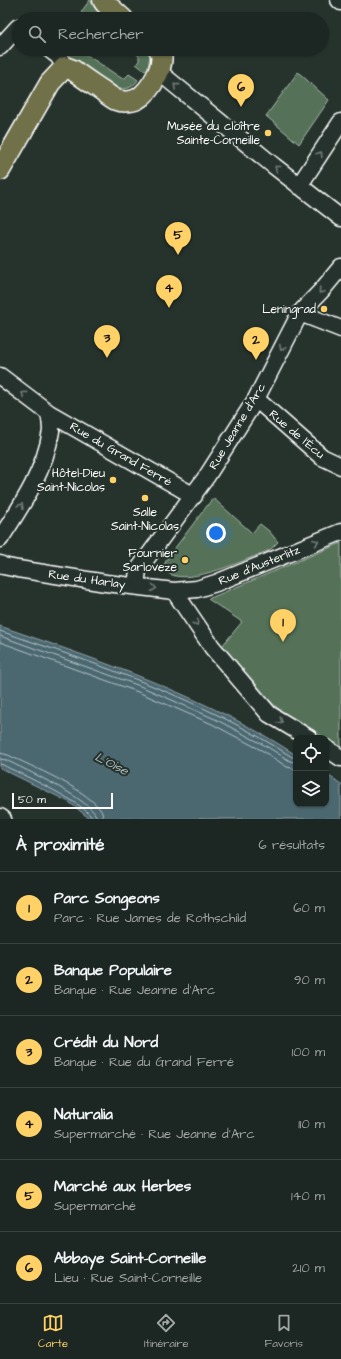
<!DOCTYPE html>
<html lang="fr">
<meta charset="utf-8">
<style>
body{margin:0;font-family:"Architects Daughter",sans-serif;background:#29322f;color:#f1f3f6}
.controls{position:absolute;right:12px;bottom:12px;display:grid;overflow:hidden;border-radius:8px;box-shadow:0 1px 3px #0004}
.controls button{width:36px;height:36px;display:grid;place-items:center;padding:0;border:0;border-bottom:1px solid #3a4340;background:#1c2622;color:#f1f3f6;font:20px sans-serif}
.scale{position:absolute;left:12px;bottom:10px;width:101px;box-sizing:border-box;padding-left:4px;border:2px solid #fff;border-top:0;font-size:11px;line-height:14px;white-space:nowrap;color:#fff;-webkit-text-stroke:3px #26332d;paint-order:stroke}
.you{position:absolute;left:216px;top:533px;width:14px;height:14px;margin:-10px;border:3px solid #fff;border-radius:50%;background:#1a73e8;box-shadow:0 0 0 6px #1a73e833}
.badge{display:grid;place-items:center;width:26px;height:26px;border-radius:50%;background:#ffd166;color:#111;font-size:13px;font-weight:700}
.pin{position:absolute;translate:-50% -33px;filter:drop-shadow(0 1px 2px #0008)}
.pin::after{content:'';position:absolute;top:21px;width:14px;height:12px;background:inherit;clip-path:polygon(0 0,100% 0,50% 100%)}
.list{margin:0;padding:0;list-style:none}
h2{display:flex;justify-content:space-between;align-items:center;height:52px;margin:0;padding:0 16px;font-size:17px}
h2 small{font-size:13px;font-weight:400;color:#a0a5a5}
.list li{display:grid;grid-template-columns:26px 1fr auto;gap:12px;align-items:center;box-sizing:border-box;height:72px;padding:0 16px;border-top:1px solid #3a4340}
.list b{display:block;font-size:15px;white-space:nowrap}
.list p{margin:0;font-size:13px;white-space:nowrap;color:#a0a5a5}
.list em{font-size:13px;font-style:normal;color:#a0a5a5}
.icon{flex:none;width:22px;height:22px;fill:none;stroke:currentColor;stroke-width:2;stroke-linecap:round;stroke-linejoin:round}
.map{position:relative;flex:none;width:341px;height:819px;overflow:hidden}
.search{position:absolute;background:#1c2622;box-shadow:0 1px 3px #0004;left:12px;right:12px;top:12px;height:44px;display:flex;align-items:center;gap:10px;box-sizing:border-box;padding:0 14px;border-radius:22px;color:#a0a5a5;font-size:15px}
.sheet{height:484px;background:#1c2622}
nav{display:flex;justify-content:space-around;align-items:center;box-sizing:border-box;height:56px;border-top:1px solid #3a4340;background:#1c2622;font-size:11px;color:#a0a5a5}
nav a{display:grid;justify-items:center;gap:2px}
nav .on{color:#ffd166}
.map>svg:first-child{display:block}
</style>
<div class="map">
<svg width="341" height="819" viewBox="0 0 341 819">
<rect width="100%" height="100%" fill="#26332d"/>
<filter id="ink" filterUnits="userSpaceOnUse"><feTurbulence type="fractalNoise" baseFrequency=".025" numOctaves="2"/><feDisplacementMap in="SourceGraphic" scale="8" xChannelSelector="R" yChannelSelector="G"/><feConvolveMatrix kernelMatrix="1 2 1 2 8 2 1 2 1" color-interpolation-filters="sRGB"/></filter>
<g filter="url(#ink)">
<!-- green -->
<path fill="#557259" stroke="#aab8ac" d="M 90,0 L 95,8 L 109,19 L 90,19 L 81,12 Z
M 57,49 L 78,49 L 121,78 L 125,78 L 129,74 L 138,80 C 132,89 125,90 115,88 Z
M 131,49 L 146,49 L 150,56 L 148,67 L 145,71 L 136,64 L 139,61 L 139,56 Z
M 298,72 L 329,100 L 299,144 L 266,116 Z
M 213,498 L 252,533 L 260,524 L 269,531 L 278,542 L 270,550 C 249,558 188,587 168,573 C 165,571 165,568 164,565 L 168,557 Z
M 341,543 L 341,747 L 283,713 L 254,686 L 256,684 L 222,646 L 242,622 L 208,599 Z"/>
<!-- water -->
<path fill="#4b6771" stroke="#93a4aa" d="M 0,626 C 101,661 206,696 296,755 L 296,804 L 326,804 L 326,774 L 341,784 L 341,819 L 90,819 L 69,802 L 0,768 Z"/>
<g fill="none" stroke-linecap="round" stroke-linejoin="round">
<!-- shore -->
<path stroke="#b7c2c6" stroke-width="1" d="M 0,631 C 100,665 203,699 292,757 L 296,758
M 0,636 L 140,686 L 215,719 L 266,746 L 290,761 L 296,763
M 0,642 L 138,692 L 212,724 L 263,751 L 287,767 L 296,769
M 0,753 L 8,755 C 33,767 82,787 99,808 C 102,811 103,815 103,819
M 0,759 L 6,760 C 23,769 96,801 97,819
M 0,764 L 3,765 C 18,773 91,805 92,819"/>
<defs>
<path id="minor" d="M 339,0 L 341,2
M 0,47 L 18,27 L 19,28
M 49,49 L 58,56 L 65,67
M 159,72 L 274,166 L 341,218
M 299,186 L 341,122
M 300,313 L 341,329
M 0,376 L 49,413 L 194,496
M 256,399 L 322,457 L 341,466
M 0,539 C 22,505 45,471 51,431 C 51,425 50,418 49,413
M 0,564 L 3,566 L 18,569 L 106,583 L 174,591 L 197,589 L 216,583 L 341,532
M 136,586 L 138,570 L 207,476 L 256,399 L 300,313 L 322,290 L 341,267
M 174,591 L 212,647 L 269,714 L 309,738
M 326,748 L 341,758
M 0,817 L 3,819"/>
<path id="major" d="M 103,0 L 105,3 L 123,19
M 0,170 L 50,83 L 65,67 L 73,70 C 83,78 93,84 103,91 C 107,94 112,98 116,100 C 122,102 131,102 137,99 C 150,92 168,63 159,49"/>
</defs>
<!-- minor casing -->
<use href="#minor" stroke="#fff" stroke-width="19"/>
<!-- major casing -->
<use href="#major" stroke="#fff" stroke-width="23"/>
<!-- minor -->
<use href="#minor" stroke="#26332d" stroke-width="16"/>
<!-- major -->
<use href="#major" stroke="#70704a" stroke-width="20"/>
</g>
<!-- one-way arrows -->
<defs><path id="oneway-chevron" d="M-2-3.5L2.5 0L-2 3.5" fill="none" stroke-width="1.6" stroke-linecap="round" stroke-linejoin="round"/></defs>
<g stroke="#727a76">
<use href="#oneway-chevron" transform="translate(176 86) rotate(-140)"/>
<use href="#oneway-chevron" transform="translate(320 154) rotate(-57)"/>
<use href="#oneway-chevron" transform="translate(277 168) rotate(-141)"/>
<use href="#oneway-chevron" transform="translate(321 291) rotate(132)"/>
<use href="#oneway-chevron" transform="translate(282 348) rotate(117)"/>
<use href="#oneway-chevron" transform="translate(24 394) rotate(-143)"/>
<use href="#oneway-chevron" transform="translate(21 506) rotate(-59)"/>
<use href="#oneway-chevron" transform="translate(316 542) rotate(-22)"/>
<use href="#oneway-chevron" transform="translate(154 588) rotate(7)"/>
<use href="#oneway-chevron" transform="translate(196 623) rotate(56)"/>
<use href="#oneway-chevron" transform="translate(280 721) rotate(32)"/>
</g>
</g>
<!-- markers -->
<g fill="#ffd166" stroke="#26332d" stroke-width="1.5">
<circle cx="268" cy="133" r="4"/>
<circle cx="324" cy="309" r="4"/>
<circle cx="113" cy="480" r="4"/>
<circle cx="145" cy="498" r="4"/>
<circle cx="185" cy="560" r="4"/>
</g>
<g text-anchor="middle" stroke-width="4" stroke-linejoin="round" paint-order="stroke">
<!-- poi labels -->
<g font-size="12" fill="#fff" stroke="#26332d" text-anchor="end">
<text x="260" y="130">Musée du cloître<tspan x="260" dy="14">Sainte-Corneille</tspan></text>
<text x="316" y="313">Leningrad</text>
<text x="105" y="477">Hôtel-Dieu<tspan x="105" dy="14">Saint-Nicolas</tspan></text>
<text x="145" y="516" text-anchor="middle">Salle<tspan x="145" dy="14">Saint-Nicolas</tspan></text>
<text x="177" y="557">Fournier<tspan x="177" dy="14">Sarloveze</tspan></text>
</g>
<!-- street labels -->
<g font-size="12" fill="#fff" stroke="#26332d">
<text transform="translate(237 426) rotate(-59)" y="4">Rue Jeanne d'Arc</text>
<text transform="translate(297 434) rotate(40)" y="4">Rue de l'Écu</text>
<text transform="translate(121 454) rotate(30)" y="4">Rue du Grand Ferré</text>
<text transform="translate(259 565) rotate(-22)" y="4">Rue d'Austerlitz</text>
<text transform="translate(87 579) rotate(8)" y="4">Rue du Harlay</text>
</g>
<!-- water labels -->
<g font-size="13" font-style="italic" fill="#aebbbf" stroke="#26332d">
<text transform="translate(112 763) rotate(27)" y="5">L'Oise</text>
</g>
</g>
</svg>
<div class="controls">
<button><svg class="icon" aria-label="locate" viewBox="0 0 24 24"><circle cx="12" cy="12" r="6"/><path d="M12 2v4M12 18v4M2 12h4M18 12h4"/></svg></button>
<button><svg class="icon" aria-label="layers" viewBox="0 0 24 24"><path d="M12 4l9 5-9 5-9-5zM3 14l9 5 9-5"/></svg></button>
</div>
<div class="scale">50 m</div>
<div class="you"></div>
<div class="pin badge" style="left:283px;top:642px">1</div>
<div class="pin badge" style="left:256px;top:360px">2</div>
<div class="pin badge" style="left:107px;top:358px">3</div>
<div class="pin badge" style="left:169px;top:308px">4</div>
<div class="pin badge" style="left:178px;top:255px">5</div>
<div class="pin badge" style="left:241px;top:107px">6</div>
<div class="search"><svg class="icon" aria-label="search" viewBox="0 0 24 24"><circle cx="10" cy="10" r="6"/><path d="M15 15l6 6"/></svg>Rechercher</div>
</div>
<section class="sheet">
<h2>À proximité<small>6 résultats</small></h2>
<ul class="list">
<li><span class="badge">1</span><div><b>Parc Songeons</b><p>Parc · Rue James de Rothschild</p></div><em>60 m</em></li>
<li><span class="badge">2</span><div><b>Banque Populaire</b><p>Banque · Rue Jeanne d'Arc</p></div><em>90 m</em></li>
<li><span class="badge">3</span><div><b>Crédit du Nord</b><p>Banque · Rue du Grand Ferré</p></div><em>100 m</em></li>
<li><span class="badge">4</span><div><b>Naturalia</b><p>Supermarché · Rue Jeanne d'Arc</p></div><em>110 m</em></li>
<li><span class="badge">5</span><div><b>Marché aux Herbes</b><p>Supermarché</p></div><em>140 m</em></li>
<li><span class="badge">6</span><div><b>Abbaye Saint-Corneille</b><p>Lieu · Rue Saint-Corneille</p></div><em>210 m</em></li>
</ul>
</section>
<nav>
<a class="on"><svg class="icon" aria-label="map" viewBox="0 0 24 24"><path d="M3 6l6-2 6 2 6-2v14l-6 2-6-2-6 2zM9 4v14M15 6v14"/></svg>Carte</a>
<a><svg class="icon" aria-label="directions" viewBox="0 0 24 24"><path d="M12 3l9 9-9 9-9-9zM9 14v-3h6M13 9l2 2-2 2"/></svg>Itinéraire</a>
<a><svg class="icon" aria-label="saved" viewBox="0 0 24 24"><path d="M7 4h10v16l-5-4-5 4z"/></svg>Favoris</a>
</nav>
